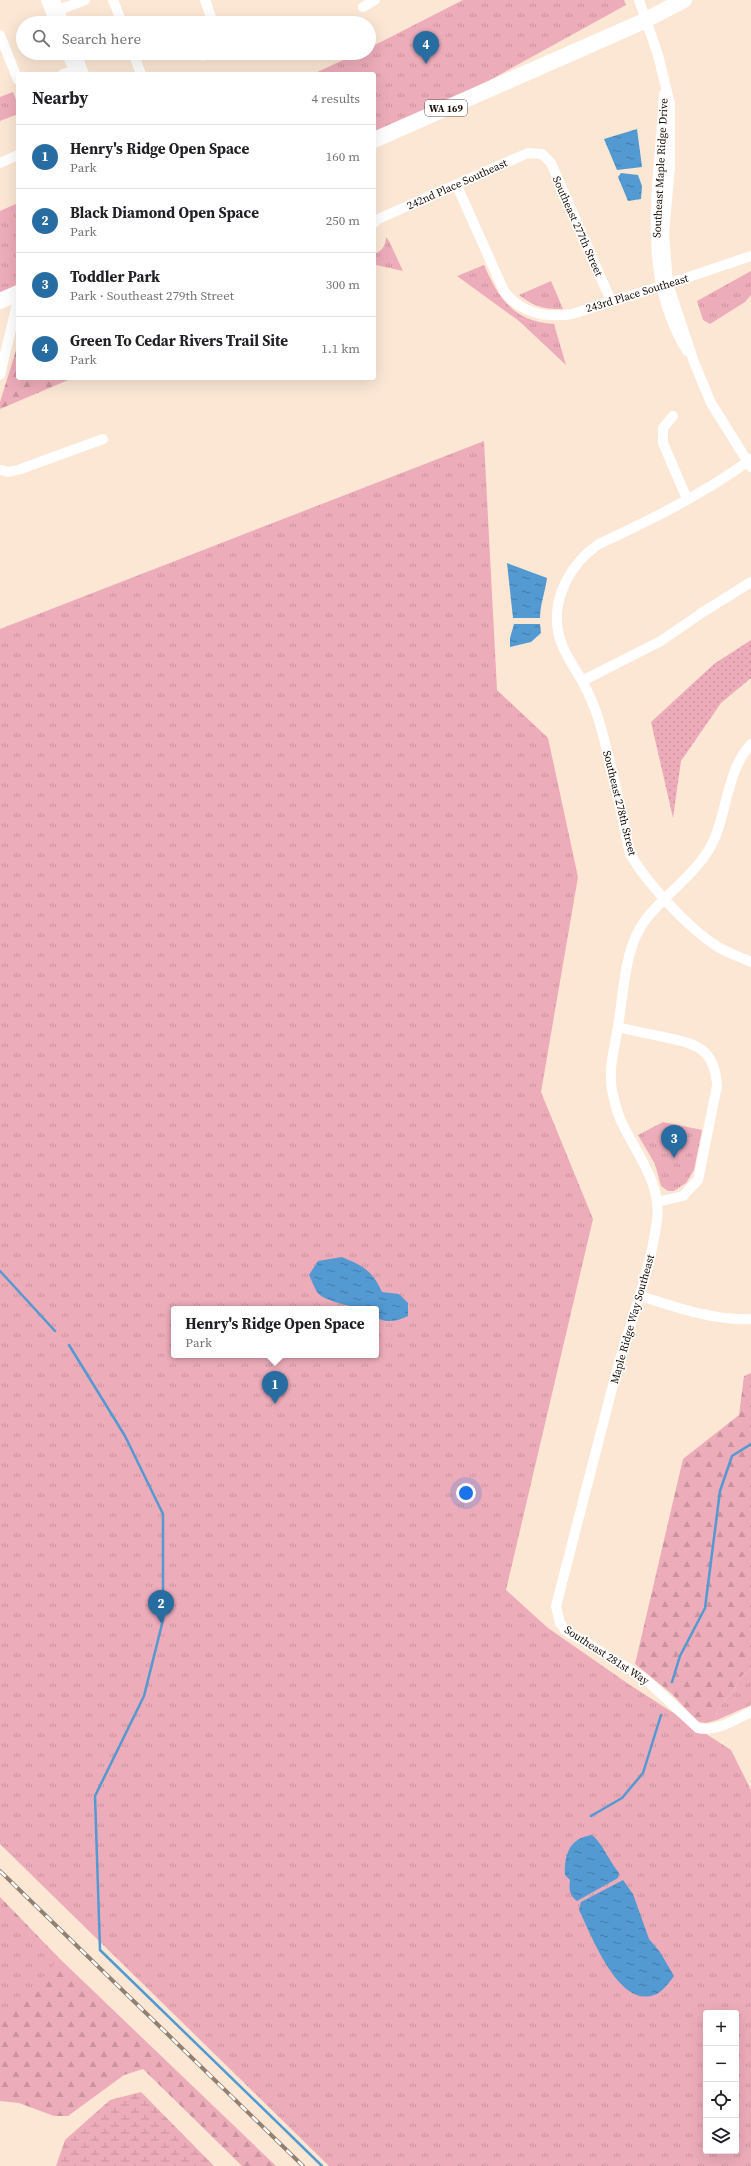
<!DOCTYPE html>
<meta charset="utf-8">
<style>
body{margin:0;font-family:"Source Serif 4",serif;background:#f6f6f6;color:#202124}
.controls{position:absolute;right:12px;bottom:12px;display:grid;overflow:hidden;border-radius:4px;box-shadow:0 4px 16px #0002}
.controls button{width:36px;height:36px;display:grid;place-items:center;padding:0;border:0;border-bottom:1px solid #e0e0e0;background:#fff;color:#202124;font:20px sans-serif}
.you{position:absolute;left:466px;top:1493px;width:14px;height:14px;margin:-10px;border:3px solid #fff;border-radius:50%;background:#1a73e8;box-shadow:0 0 0 6px #1a73e833}
.badge{display:grid;place-items:center;width:26px;height:26px;border-radius:50%;background:#276da2;color:#fff;font-size:13px;font-weight:700}
.pin{position:absolute;translate:-50% -33px;filter:drop-shadow(0 1px 2px #0008)}
.pin::after{content:'';position:absolute;top:21px;width:14px;height:12px;background:inherit;clip-path:polygon(0 0,100% 0,50% 100%)}
.popup{position:absolute;left:171px;top:1306px;width:208px;height:52px;box-sizing:border-box;display:grid;place-content:center;border-radius:4px;background:#fff;filter:drop-shadow(0 1px 3px #0005);font-size:13px;white-space:nowrap;color:#757577}
.popup b{font-size:15px;color:#202124}
.popup::after{content:'';position:absolute;left:50%;top:100%;margin-left:-8px;border:8px solid transparent;border-top-color:#fff}
.list{margin:0;padding:0;list-style:none}
h2{display:flex;justify-content:space-between;align-items:center;height:52px;margin:0;padding:0 16px;font-size:17px}
h2 small{font-size:13px;font-weight:400;color:#757577}
.list li{display:grid;grid-template-columns:26px 1fr auto;gap:12px;align-items:center;box-sizing:border-box;height:64px;padding:0 16px;border-top:1px solid #e0e0e0}
.list b{display:block;font-size:15px;white-space:nowrap}
.list p{margin:0;font-size:13px;white-space:nowrap;color:#757577}
.list em{font-size:13px;font-style:normal;color:#757577}
.icon{flex:none;width:22px;height:22px;fill:none;stroke:currentColor;stroke-width:2;stroke-linecap:round;stroke-linejoin:round}
.map{position:relative;flex:none;width:751px;height:2166px;overflow:hidden}
.search{position:absolute;background:#fff;box-shadow:0 4px 16px #0002;left:16px;top:16px;width:360px;height:44px;display:flex;align-items:center;gap:10px;box-sizing:border-box;padding:0 14px;border-radius:22px;color:#757577;font-size:15px}
.panel{position:absolute;background:#fff;box-shadow:0 4px 16px #0002;left:16px;top:72px;width:360px;height:308px;border-radius:4px}
.map>svg:first-child{display:block}
</style>
<div class="map">
<svg width="751" height="2166" viewBox="0 0 751 2166">
<defs>
<pattern id="grass-dots" width="8" height="8" patternUnits="userSpaceOnUse"><rect width="8" height="8" fill="#edacba"/><path d="M2 2h.1M6 6h.1" fill="none" stroke="#ca939e" stroke-width="1.8" stroke-linecap="round"/></pattern>
<pattern id="forest-firs" width="22" height="20" patternUnits="userSpaceOnUse"><rect width="22" height="20" fill="#edacba"/><path d="M5 1l3.5 6h-7zM16 11l3.5 6h-7z" fill="#ca939e"/></pattern>
<pattern id="wetland-marsh" width="20" height="14" patternUnits="userSpaceOnUse"><rect width="20" height="14" fill="#edacba"/><path d="M1 5h8M5 5V1M11 12h8M15 12V8" fill="none" stroke="#ca939e"/></pattern>
<pattern id="park-tufts" width="24" height="20" patternUnits="userSpaceOnUse"><rect width="24" height="20" fill="#edacba"/><path d="M3 7l-1-3M5 7V3M7 7l1-3M15 17l-1-3M17 17v-4M19 17l1-3" fill="none" stroke="#ca939e"/></pattern>
<pattern id="water-ripples" width="26" height="14" patternUnits="userSpaceOnUse"><rect width="26" height="14" fill="#5399d2"/><path d="M2 4q2-2 4 0t4 0M15 11q2-2 4 0t4 0" fill="none" stroke="#447ba8"/></pattern>
</defs>
<rect width="100%" height="100%" fill="#fbe7d4"/>
<!-- grass -->
<path fill="url(#grass-dots)" d="M 751,640 L 751,678 L 721,703 L 681,761 L 673,818 L 651,722 L 714,664 Z"/>
<!-- forest -->
<path fill="url(#forest-firs)" d="M 18,344 L 18,378 L 73,378 L 0,409 L 0,402 Z
M 751,1373 L 751,1669 L 739,1678 L 735,1689 L 718,1708 L 716,1716 L 717,1720 L 706,1723 L 698,1722 L 672,1694 L 635,1664 L 683,1459 L 739,1415 L 744,1376 Z
M 0,1897 L 60,1959 L 276,2166 L 242,2166 L 143,2069 L 124,2075 L 68,2116 L 54,2116 L 19,2103 L 0,2101 Z"/>
<!-- wetland -->
<path fill="url(#wetland-marsh)" d="M 141,2092 L 214,2166 L 56,2166 L 65,2140 L 110,2100 Z"/>
<!-- park -->
<path fill="url(#park-tufts)" fill-rule="evenodd" d="M 463,0 L 624,0 L 626,5 L 488,81 L 374,135 L 374,74 L 313,74 L 358,53 L 369,53 L 369,48 Z
M 13,92 L 18,105 L 18,114 L 0,121 L 0,97 Z
M 18,203 L 18,291 L 0,299 L 0,211 Z
M 386,237 L 389,241 L 403,271 L 376,265 L 374,254 C 382,251 386,245 386,237 Z
M 484,265 C 499,299 513,321 554,324 L 566,365 L 519,321 L 457,276 Z
M 751,271 L 751,295 L 745,302 L 710,324 L 703,320 L 697,301 Z
M 551,281 L 563,309 C 543,309 535,307 519,295 Z
M 484,441 L 497,690 L 548,738 L 578,877 L 541,1092 L 593,1219 L 506,1590 L 548,1628 L 630,1685 L 731,1750 L 751,1790 L 751,2166 L 329,2166 L 0,1844 L 0,629 ZM 174,1309 L 376,1309 L 376,1355 L 174,1355 ZM 706,2013 L 736,2013 L 736,2151 L 706,2151 Z
M 663,1122 L 702,1130 L 694,1170 L 686,1183 L 674,1191 L 668,1191 L 661,1186 L 655,1164 L 638,1135 Z
M 751,1669 L 751,1705 L 717,1720 L 716,1716 L 718,1708 L 735,1689 L 739,1678 Z
M 0,1901 L 59,1959 L 0,2026 Z"/>
<!-- water -->
<path fill="url(#water-ripples)" d="M 637,129 L 642,167 L 617,170 L 604,139 Z
M 621,173 L 638,175 L 642,186 L 641,199 L 628,201 L 618,177 Z
M 507,563 L 547,578 C 545,593 540,604 540,618 L 513,618 Z
M 514,624 L 540,624 L 541,633 L 531,642 L 510,647 L 510,638 Z
M 342,1257 C 363,1266 372,1270 382,1292 L 399,1294 L 408,1303 L 408,1316 C 397,1321 387,1324 376,1317 L 376,1309 C 363,1309 325,1303 317,1292 C 314,1287 312,1281 309,1275 L 318,1261 Z
M 592,1835 C 603,1844 609,1861 619,1873 L 618,1878 L 577,1901 C 569,1895 569,1889 570,1880 L 565,1875 C 564,1854 570,1838 592,1835 Z
M 623,1880 L 633,1894 L 649,1939 L 660,1952 L 674,1976 C 669,1983 661,1993 654,1995 C 618,2008 591,1934 579,1910 L 581,1902 Z"/>
<g fill="none" stroke-linecap="round" stroke-linejoin="round">
<!-- stream -->
<path stroke="#5399d2" stroke-width="2.5" d="M 0,1271 L 55,1331
M 69,1345 L 125,1436 L 163,1514 L 163,1620 L 144,1696 L 95,1796 L 100,1950 L 322,2166
M 672,1682 L 680,1656 L 705,1608 L 720,1491 L 732,1456 L 751,1444
M 591,1816 L 622,1798 L 643,1773 L 661,1715"/>
<!-- street -->
<path stroke="#fff" stroke-width="10" d="M 46,0 L 55,23
M 55,0 L 64,23
M 113,0 L 122,23
M 205,0 L 213,23
M 639,0 L 658,55 L 670,104 L 670,167 L 664,234 L 668,284 L 694,362 L 711,403 L 751,467
M 363,7 L 375,0
M 51,13 L 85,0
M 0,35 L 18,80
M 67,53 L 75,74
M 76,53 L 84,74
M 133,53 L 141,74
M 203,56 L 211,53
M 63,74 L 80,68
M 664,94 C 660,182 638,271 687,351
M 0,163 L 18,155
M 457,186 L 504,291 C 520,313 546,318 572,314 L 668,284 L 751,256
M 374,223 L 378,219 L 528,153 L 542,154 L 551,163 L 611,301
M 0,375 L 18,300
M 673,416 L 663,428 L 663,443 L 687,499
M 751,459 C 704,494 652,519 599,544 C 567,566 546,608 563,647 C 568,659 576,670 582,681 C 589,694 595,707 599,721 C 612,764 620,809 630,854 C 647,883 689,929 718,947 C 728,953 740,957 751,962
M 0,470 L 9,472 L 21,469 L 103,439
M 582,681 L 661,641 L 703,612 L 751,582
M 751,744 C 726,772 728,810 713,842 C 698,873 667,892 646,919 C 624,947 624,992 618,1026 C 615,1047 608,1068 612,1090 C 614,1100 617,1112 621,1121 C 635,1152 662,1183 657,1220 C 650,1275 628,1327 614,1381 C 594,1456 576,1531 556,1606 L 560,1623 L 565,1630 L 644,1678 L 698,1728 C 717,1732 734,1720 751,1712
M 618,1027 C 633,1031 649,1034 664,1037 C 696,1044 715,1048 717,1086 L 698,1180 L 683,1196 L 657,1202
M 640,1296 C 676,1307 713,1321 751,1319"/>
<!-- primary -->
<path stroke="#fff" stroke-width="16" d="M 374,140 L 642,22 L 684,0
M 0,301 L 18,293"/>
<defs>
<path id="rail" d="M 0,1871 L 303,2166"/>
</defs>
<!-- rail casing -->
<use href="#rail" stroke="#918173" stroke-width="4"/>
<!-- rail -->
<use href="#rail" stroke="#fff" stroke-width="2.5" stroke-dasharray="8" stroke-linecap="butt"/>
</g>
<g text-anchor="middle" stroke-width="3.5" stroke-linejoin="round" paint-order="stroke">
<!-- shield labels -->
<rect fill="#fff" stroke="#5d564f" stroke-width="1" x="425" y="100" width="42" height="16" rx="3"/>
<g font-size="10" font-weight="bold" fill="#180d04">
<text x="446" y="112">WA 169</text>
</g>
<!-- street labels -->
<g font-size="11" fill="#180d04" stroke="#fff">
<text transform="translate(660 168) rotate(-87)" y="4">Southeast Maple Ridge Drive</text>
<text transform="translate(457 184) rotate(-24)" y="4">242nd Place Southeast</text>
<text transform="translate(578 226) rotate(66)" y="4">Southeast 277th Street</text>
<text transform="translate(637 293) rotate(-17)" y="4">243rd Place Southeast</text>
<text transform="translate(620 803) rotate(76)" y="4">Southeast 278th Street</text>
<text transform="translate(632 1319) rotate(-74)" y="4">Maple Ridge Way Southeast</text>
<text transform="translate(607 1655) rotate(33)" y="4">Southeast 281st Way</text>
</g>
</g>
</svg>
<div class="controls">
<button>+</button>
<button>−</button>
<button><svg class="icon" aria-label="locate" viewBox="0 0 24 24"><circle cx="12" cy="12" r="6"/><path d="M12 2v4M12 18v4M2 12h4M18 12h4"/></svg></button>
<button><svg class="icon" aria-label="layers" viewBox="0 0 24 24"><path d="M12 4l9 5-9 5-9-5zM3 14l9 5 9-5"/></svg></button>
</div>
<div class="you"></div>
<div class="pin badge" style="left:275px;top:1404px">1</div>
<div class="popup"><b>Henry's Ridge Open Space</b>Park</div>
<div class="pin badge" style="left:161px;top:1623px">2</div>
<div class="pin badge" style="left:674px;top:1158px">3</div>
<div class="pin badge" style="left:426px;top:64px">4</div>
<div class="search"><svg class="icon" aria-label="search" viewBox="0 0 24 24"><circle cx="10" cy="10" r="6"/><path d="M15 15l6 6"/></svg>Search here</div>
<section class="panel">
<h2>Nearby<small>4 results</small></h2>
<ul class="list">
<li><span class="badge">1</span><div><b>Henry's Ridge Open Space</b><p>Park</p></div><em>160 m</em></li>
<li><span class="badge">2</span><div><b>Black Diamond Open Space</b><p>Park</p></div><em>250 m</em></li>
<li><span class="badge">3</span><div><b>Toddler Park</b><p>Park · Southeast 279th Street</p></div><em>300 m</em></li>
<li><span class="badge">4</span><div><b>Green To Cedar Rivers Trail Site</b><p>Park</p></div><em>1.1 km</em></li>
</ul>
</section>
</div>
